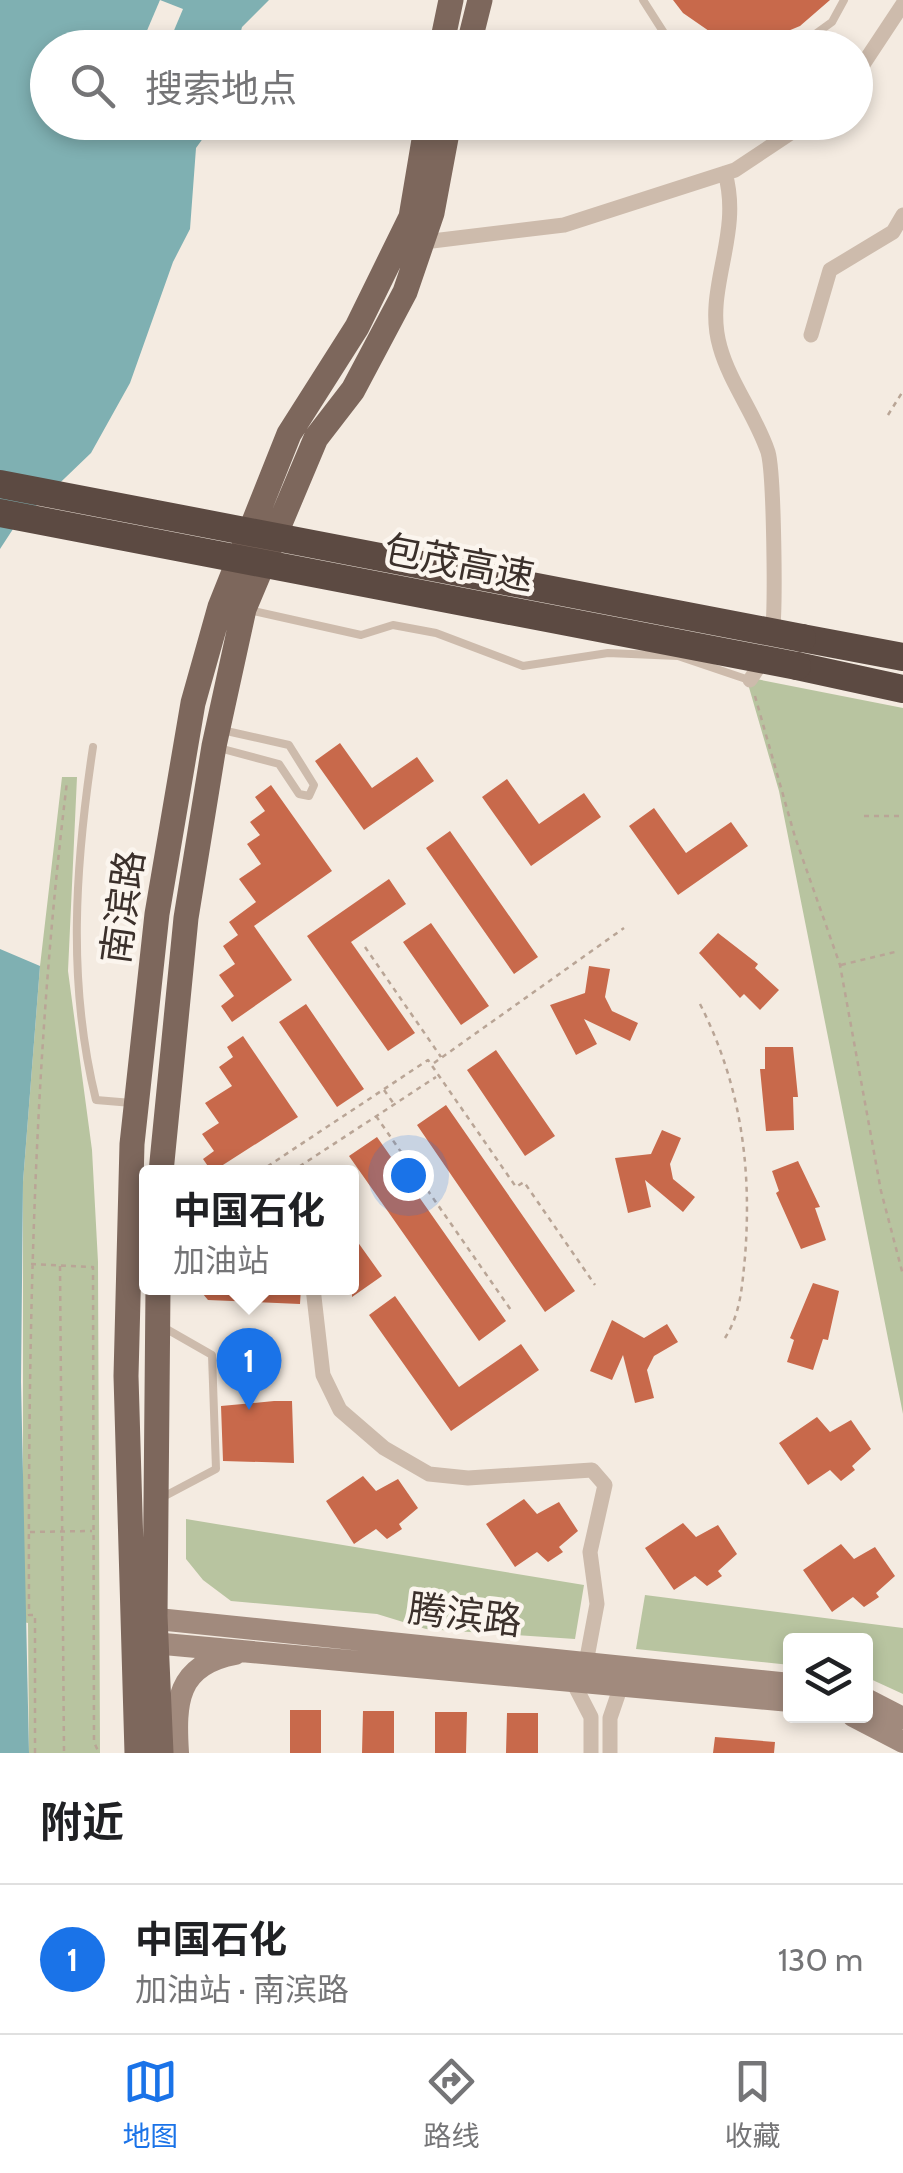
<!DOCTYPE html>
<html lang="zh">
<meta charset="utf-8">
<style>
body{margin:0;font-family:Cabin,"Noto Sans SC",sans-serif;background:#f2f2f2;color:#202124}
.controls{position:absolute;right:30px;bottom:30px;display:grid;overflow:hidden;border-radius:10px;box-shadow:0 5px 15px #0003}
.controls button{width:90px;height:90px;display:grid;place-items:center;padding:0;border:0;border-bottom:2px solid #e0e0e0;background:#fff;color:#202124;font:50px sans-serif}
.you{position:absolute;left:408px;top:1175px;width:35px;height:35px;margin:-25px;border:8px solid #fff;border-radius:50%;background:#1a73e8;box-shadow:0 0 0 15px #1a73e833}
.badge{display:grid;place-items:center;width:65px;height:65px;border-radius:50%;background:#1a73e8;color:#fff;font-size:32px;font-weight:700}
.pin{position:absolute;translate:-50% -82px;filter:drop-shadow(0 2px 5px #0008)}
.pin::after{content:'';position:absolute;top:52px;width:35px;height:30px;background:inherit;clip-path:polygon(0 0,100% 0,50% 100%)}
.popup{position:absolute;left:139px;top:1165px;width:220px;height:130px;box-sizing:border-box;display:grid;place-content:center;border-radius:10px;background:#fff;filter:drop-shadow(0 2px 8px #0005);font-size:32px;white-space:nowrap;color:#757577}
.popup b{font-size:38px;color:#202124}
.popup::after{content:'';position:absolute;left:50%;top:100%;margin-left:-20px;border:20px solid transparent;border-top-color:#fff}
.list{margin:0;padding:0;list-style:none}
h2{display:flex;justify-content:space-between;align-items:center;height:130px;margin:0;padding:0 40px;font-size:42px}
h2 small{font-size:32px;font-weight:400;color:#757577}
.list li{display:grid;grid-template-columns:65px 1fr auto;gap:30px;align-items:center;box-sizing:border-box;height:150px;padding:0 40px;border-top:2px solid #e0e0e0}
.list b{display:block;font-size:38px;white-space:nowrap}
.list p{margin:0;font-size:32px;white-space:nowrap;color:#757577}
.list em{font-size:32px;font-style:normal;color:#757577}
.icon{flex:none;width:55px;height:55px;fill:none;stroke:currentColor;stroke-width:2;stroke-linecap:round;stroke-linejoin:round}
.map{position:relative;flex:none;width:903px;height:1753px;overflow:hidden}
.search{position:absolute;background:#fff;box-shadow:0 5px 15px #0003;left:30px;right:30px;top:30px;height:110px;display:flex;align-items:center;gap:25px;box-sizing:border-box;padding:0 35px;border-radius:55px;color:#757577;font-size:38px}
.sheet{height:280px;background:#fff}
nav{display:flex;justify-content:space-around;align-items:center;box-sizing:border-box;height:140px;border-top:2px solid #e0e0e0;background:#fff;font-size:28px;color:#757577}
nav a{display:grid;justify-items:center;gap:5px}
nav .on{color:#1a73e8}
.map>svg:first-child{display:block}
</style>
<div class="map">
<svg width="903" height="1753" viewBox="0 0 903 1753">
<rect width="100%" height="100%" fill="#f4ebe1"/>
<!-- green -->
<path fill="#b8c4a0" d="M 746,677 L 903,708 L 903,1414 L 779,791 Z
M 62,777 L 77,777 L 68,971 L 92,1150 L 98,1262 L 100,1753 L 29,1753 L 28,1623 L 23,1622 L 23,1182 L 40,966 Z
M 186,1519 L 584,1585 L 575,1639 L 426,1629 L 377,1614 L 231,1601 L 203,1580 L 186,1559 Z
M 645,1595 L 903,1628 L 903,1694 L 866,1677 L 866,1640 L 790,1640 L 790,1665 L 636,1649 Z"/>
<!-- water -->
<path fill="#7fb0b2" d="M 0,0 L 269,0 L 242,27 L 237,47 L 48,48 L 48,122 L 214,123 L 196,148 L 190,229 L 173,262 L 130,383 L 91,453 L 15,526 L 0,549 Z
M 0,949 L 40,966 L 23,1182 L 21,1382 L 29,1753 L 0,1753 Z"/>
<!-- pier -->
<path fill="#f4ebe1" d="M 160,0 L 183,9 L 167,47 L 140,47 Z"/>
<!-- building -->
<path fill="#c8694b" d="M 673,0 L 830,0 L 800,26 L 771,38 L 739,39 L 709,31 L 683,13 Z
M 340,743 L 372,788 L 417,757 L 434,781 L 364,830 L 315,761 Z
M 507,779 L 539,824 L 584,793 L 601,817 L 531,866 L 482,797 Z
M 271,785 L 332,871 L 254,926 L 292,980 L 232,1022 L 221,1006 L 234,996 L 219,975 L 235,964 L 223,946 L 238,935 L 229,922 L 256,902 L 239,879 L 261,864 L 247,844 L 260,835 L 250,822 L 265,811 L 255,797 Z
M 654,808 L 686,853 L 731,822 L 748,846 L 678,895 L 629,826 Z
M 450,831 L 538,957 L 514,974 L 426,848 Z
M 389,879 L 406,904 L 351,942 L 415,1033 L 388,1051 L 307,936 Z
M 431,923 L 489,1006 L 461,1025 L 403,942 Z
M 718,933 L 758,964 L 755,968 L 779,990 L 760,1010 L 744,994 L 740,998 L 699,953 Z
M 589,966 L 610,969 L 605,997 L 612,1011 L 638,1023 L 630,1041 L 584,1019 L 597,1044 L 576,1055 L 550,1005 L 585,993 Z
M 306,1004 L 364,1089 L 337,1107 L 279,1022 Z
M 243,1036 L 298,1117 L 212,1172 L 203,1159 L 214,1151 L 202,1134 L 219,1123 L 205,1103 L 232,1086 L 219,1067 L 233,1057 L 227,1047 Z
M 765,1047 L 793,1047 L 798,1097 L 793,1097 L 794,1130 L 766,1131 L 760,1069 L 765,1069 Z
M 496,1050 L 555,1136 L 525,1156 L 467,1070 Z
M 446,1105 L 575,1291 L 545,1312 L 417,1125 Z
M 662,1130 L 681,1138 L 670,1164 L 673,1179 L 695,1197 L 683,1212 L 645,1180 L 651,1207 L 628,1213 L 615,1158 L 651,1154 Z
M 377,1137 L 506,1321 L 479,1341 L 349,1156 Z
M 798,1161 L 820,1207 L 815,1208 L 826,1240 L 801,1249 L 776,1193 L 779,1191 L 772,1171 Z
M 352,1234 L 382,1276 L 352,1297 Z
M 813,1283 L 839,1291 L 828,1340 L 823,1339 L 813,1370 L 787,1362 L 794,1340 L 790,1338 Z
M 198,1288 L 301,1288 L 300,1304 L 208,1300 Z
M 395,1296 L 459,1387 L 521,1344 L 539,1370 L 451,1431 L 369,1315 Z
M 612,1320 L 644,1338 L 667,1324 L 678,1342 L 654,1356 L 647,1370 L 654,1398 L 635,1403 L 623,1355 L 612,1380 L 590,1371 Z
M 274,1401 L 292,1401 L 294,1463 L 223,1461 L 221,1406 Z
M 817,1417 L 830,1432 L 851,1420 L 871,1449 L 852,1466 L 855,1470 L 841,1481 L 830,1470 L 808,1485 L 779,1443 Z
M 363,1476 L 376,1491 L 398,1479 L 418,1508 L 399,1524 L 402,1529 L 387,1539 L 376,1529 L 354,1544 L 326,1501 Z
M 524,1499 L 537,1514 L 559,1502 L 578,1531 L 559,1547 L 563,1552 L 548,1562 L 537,1552 L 515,1567 L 486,1524 Z
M 683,1523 L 696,1537 L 718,1525 L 737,1554 L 718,1571 L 722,1576 L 707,1586 L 695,1576 L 674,1590 L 645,1548 Z
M 841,1544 L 854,1559 L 875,1547 L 895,1576 L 876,1593 L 879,1597 L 864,1607 L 853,1597 L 832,1612 L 803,1570 Z
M 290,1710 L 321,1710 L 321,1753 L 290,1753 Z
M 363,1711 L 394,1711 L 394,1753 L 362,1753 Z
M 435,1712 L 467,1712 L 466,1753 L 435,1753 Z
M 507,1713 L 538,1713 L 538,1753 L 506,1753 Z
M 715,1737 L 775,1742 L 774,1753 L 713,1753 Z"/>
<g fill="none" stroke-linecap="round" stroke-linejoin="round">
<!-- path -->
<path stroke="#b9a596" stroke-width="2.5" stroke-dasharray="5 5" stroke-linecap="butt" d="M 888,415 L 903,391
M 755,696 L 795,837 L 840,965 L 881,1191 L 903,1275
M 864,816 L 903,816
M 365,947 L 441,1057
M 841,965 L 899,951
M 700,1004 C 741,1085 752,1167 745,1257 C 742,1286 741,1313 725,1338
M 434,1063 L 624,928
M 384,1090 L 394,1104
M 376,1116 L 513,1313
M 259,1172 L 428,1060 L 516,1187 L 524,1182 L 595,1285
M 291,1172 L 436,1077
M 31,1264 L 93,1267 L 94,1742 L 99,1753
M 60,1266 L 64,1753
M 30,1532 L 92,1531
M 35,1753 L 35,1615 L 29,1615 C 28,1337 33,1058 67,782"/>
<!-- lane -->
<path stroke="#cdbbac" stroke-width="8" d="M 643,0 L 666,36 L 689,48
M 796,48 L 832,22 L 844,0
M 249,610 L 361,635 L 393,625 L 436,633 L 523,666 L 608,653 L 678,656 L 749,680
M 93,747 C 75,866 67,983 96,1100 L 132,1103
M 219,748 L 279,764 L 299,794 L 309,796 L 314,785 L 289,745 L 222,730
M 163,1497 L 216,1469 L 212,1355 L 163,1327"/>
<!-- street -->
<path stroke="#cdbbac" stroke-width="15" d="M 856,75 L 903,4
M 725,173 C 743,236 703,289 720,347 C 730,383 756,416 768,452 C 774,473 776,611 772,635
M 424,242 L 564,225 L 735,170 L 807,122
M 811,335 L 830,270 L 893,232 L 903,215
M 750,680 L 765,657
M 313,1288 L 323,1375 L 340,1410 L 384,1448 L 429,1474 L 468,1478 L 592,1470 L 605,1485 L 590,1552 L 597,1604 L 586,1663
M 577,1676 L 576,1688 L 591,1717 L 591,1753
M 610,1753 L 610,1718 L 623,1680"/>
<!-- secondary -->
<path stroke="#a18a7d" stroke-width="22" d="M 138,1617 L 790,1684
M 142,1642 L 790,1701
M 866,1699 L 903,1718
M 853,1716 L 903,1742
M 178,1753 C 175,1703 176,1665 235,1654"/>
<!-- primary -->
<path stroke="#7d675c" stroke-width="25" d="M 441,48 L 451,0
M 468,48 L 480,0
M 161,1172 L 186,918 L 214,746 L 244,609 L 316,438 L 353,390 L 405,292 L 432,213 L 449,122
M 158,1288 L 155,1616 L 161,1753
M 137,1753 L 126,1376 L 132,1144 L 157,914 L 193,703 L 220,607 L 289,434 L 357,327 L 411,217 L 427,122"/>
<!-- highway -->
<path stroke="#5c4a42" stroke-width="28" d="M 802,638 L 903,657
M 797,666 L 903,689"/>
<!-- highway-bridge -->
<path stroke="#5c4a42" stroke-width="28" d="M 0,484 L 802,638
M 0,513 L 797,666"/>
</g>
<g text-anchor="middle" stroke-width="9" stroke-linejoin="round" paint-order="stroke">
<!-- street labels -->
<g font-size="38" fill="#3b302b" stroke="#fbf5ee">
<text transform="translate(459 563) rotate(11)" y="13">包茂高速</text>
<text transform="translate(123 907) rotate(-82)" y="13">南滨路</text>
<text transform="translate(465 1615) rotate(7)" y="13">腾滨路</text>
</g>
</g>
</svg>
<div class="controls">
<button><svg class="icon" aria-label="layers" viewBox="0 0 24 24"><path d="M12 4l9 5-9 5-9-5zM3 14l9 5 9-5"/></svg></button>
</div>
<div class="you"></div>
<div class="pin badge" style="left:249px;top:1410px">1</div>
<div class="popup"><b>中国石化</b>加油站</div>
<div class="search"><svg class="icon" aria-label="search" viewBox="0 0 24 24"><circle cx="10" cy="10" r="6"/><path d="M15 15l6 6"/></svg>搜索地点</div>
</div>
<section class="sheet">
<h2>附近<small></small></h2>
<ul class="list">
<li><span class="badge">1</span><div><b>中国石化</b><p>加油站 · 南滨路</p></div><em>130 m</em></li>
</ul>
</section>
<nav>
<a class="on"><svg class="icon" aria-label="map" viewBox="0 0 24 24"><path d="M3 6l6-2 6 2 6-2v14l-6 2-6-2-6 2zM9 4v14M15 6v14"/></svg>地图</a>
<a><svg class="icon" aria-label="directions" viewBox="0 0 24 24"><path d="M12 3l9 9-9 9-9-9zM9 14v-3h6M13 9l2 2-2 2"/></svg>路线</a>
<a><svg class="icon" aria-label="saved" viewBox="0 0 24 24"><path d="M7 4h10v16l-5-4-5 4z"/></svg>收藏</a>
</nav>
